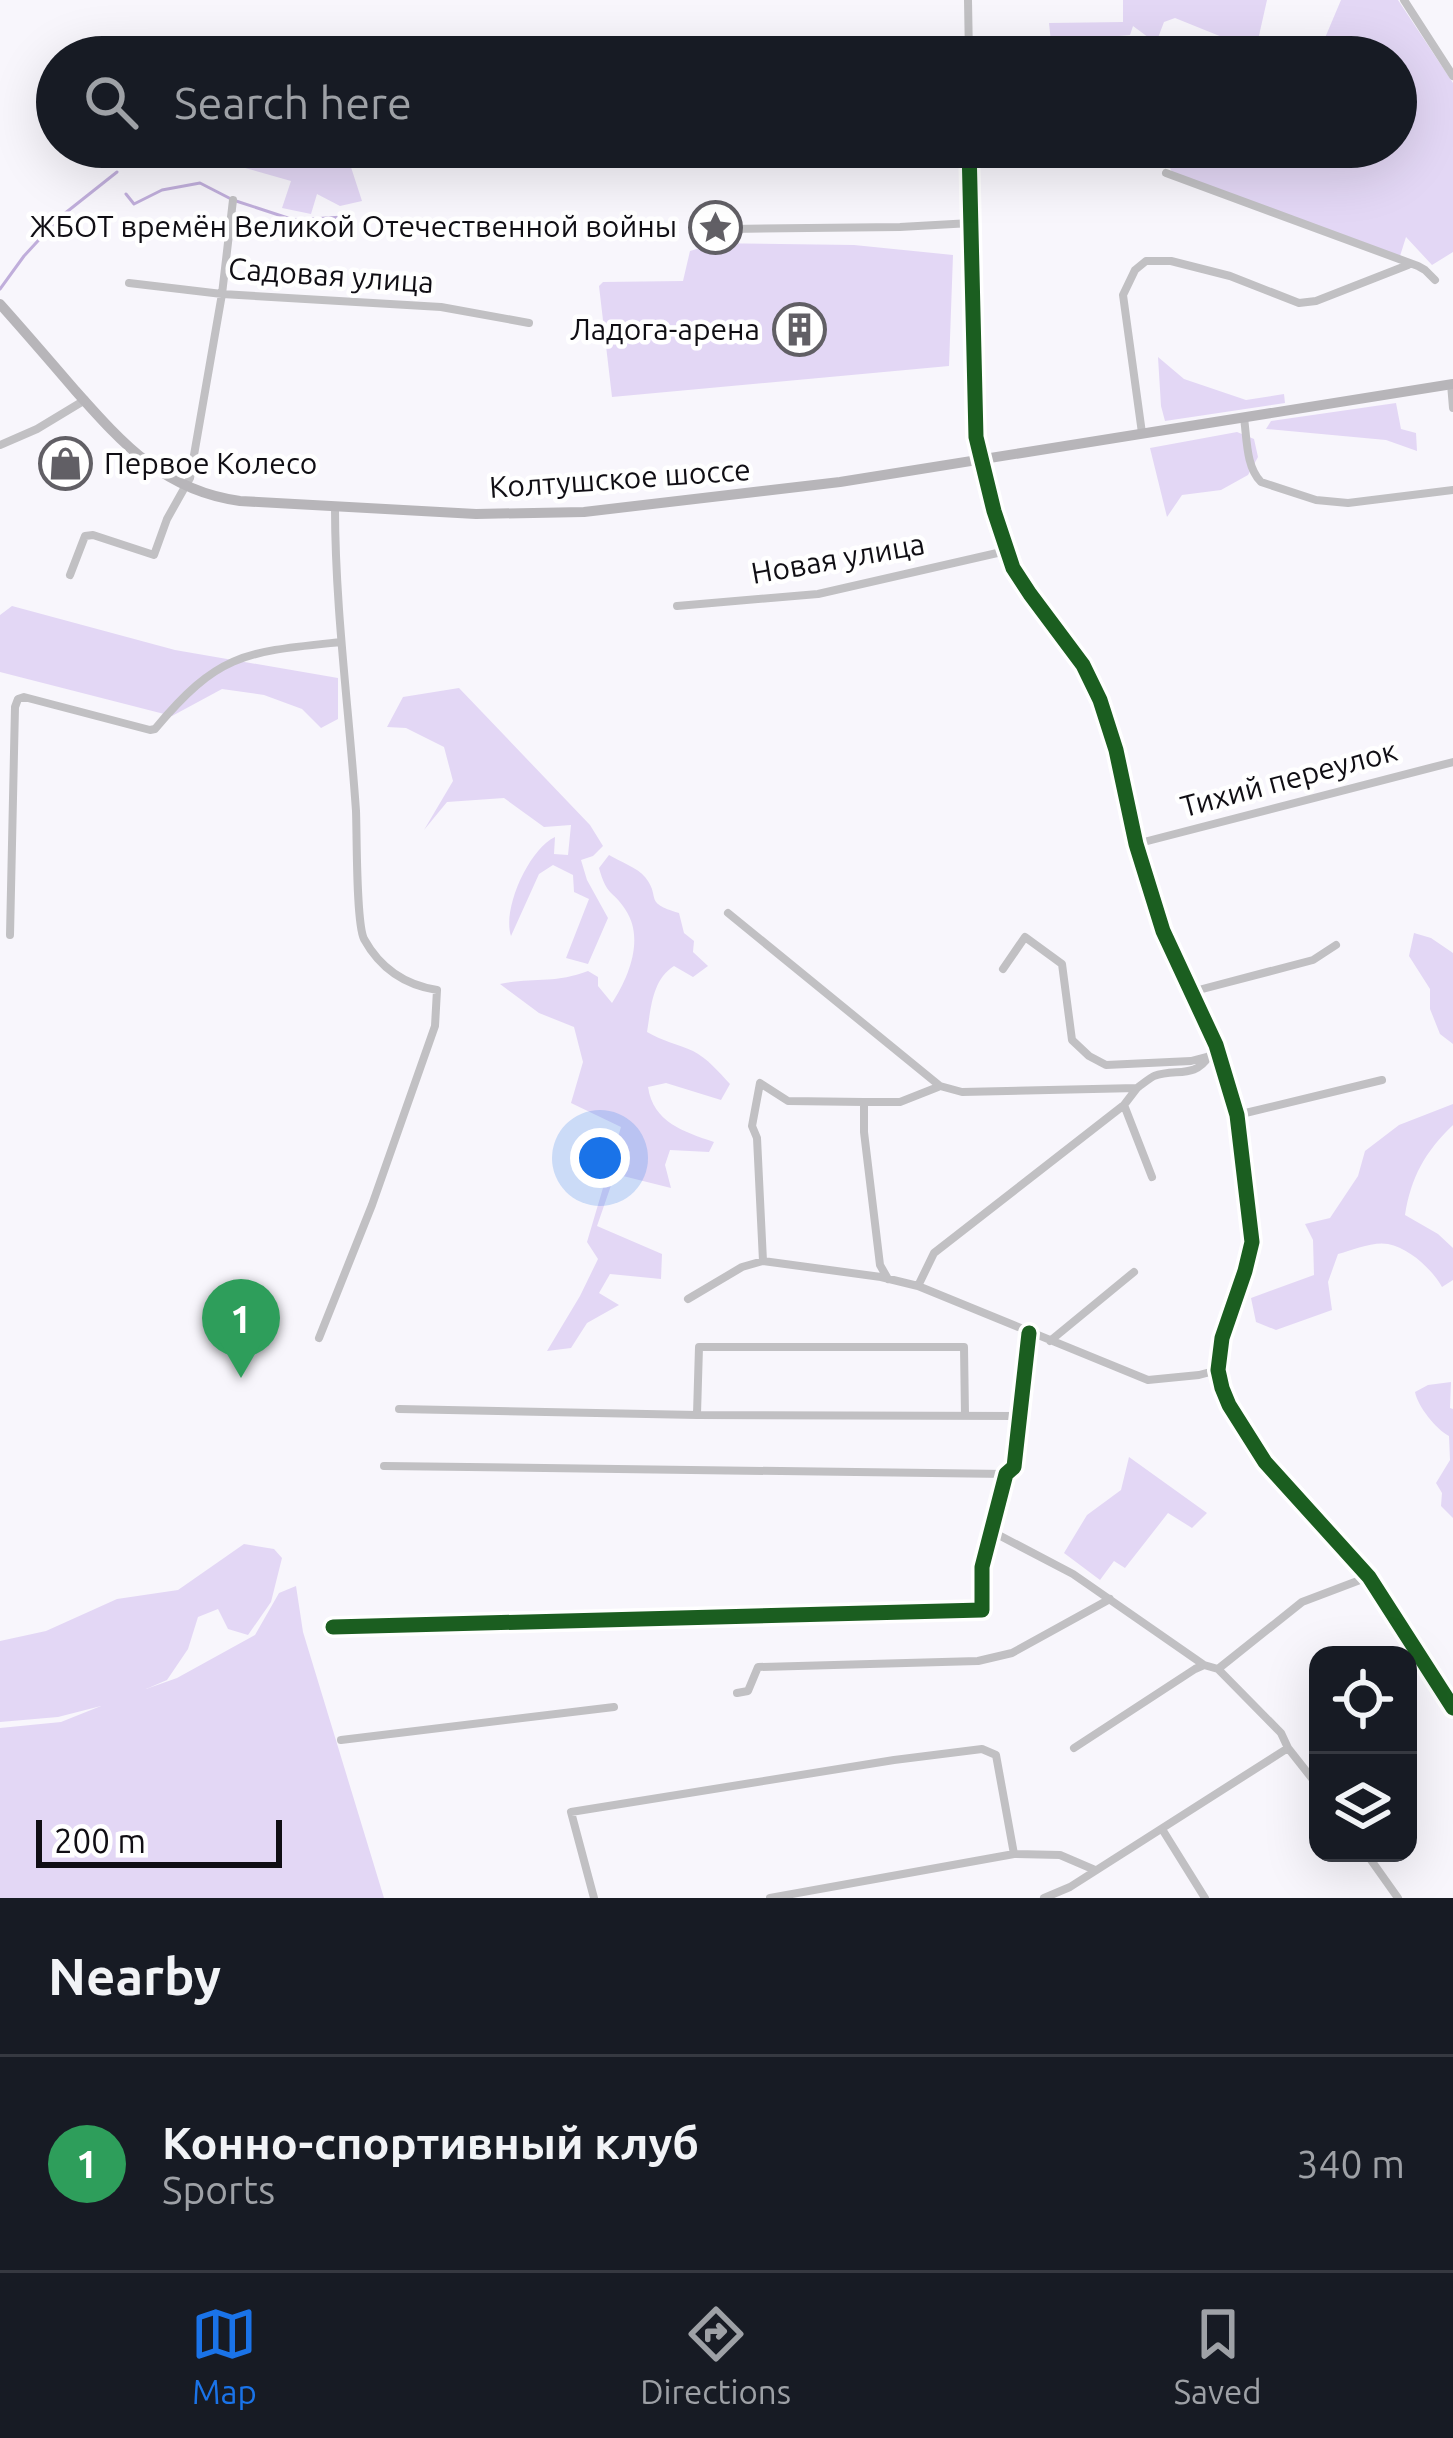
<!DOCTYPE html>
<meta charset="utf-8">
<style>
body{margin:0;font-family:Ubuntu,sans-serif;background:#20242c;color:#f1f3f6}
.controls{position:absolute;right:36px;bottom:36px;display:grid;overflow:hidden;border-radius:24px;box-shadow:0 12px 48px #0002}
.controls button{width:108px;height:108px;display:grid;place-items:center;padding:0;border:0;border-bottom:3px solid #363941;background:#171b24;color:#f1f3f6;font:60px sans-serif}
.scale{position:absolute;left:36px;bottom:30px;width:246px;box-sizing:border-box;padding-left:12px;border:6px solid #100e14;border-top:0;font-size:33px;line-height:42px;white-space:nowrap;color:#100e14;-webkit-text-stroke:9px #fff;paint-order:stroke}
.you{position:absolute;left:600px;top:1158px;width:42px;height:42px;margin:-30px;border:9px solid #fff;border-radius:50%;background:#1a73e8;box-shadow:0 0 0 18px #1a73e833}
.badge{display:grid;place-items:center;width:78px;height:78px;border-radius:50%;background:#1a73e8;color:#fff;font-size:39px;font-weight:700}
.pin{position:absolute;translate:-50% -99px;filter:drop-shadow(0 3px 6px #0008)}
.pin::after{content:'';position:absolute;top:63px;width:42px;height:36px;background:inherit;clip-path:polygon(0 0,100% 0,50% 100%)}
.list{margin:0;padding:0;list-style:none}
h2{display:flex;justify-content:space-between;align-items:center;height:156px;margin:0;padding:0 48px;font-size:51px}
h2 small{font-size:39px;font-weight:400;color:#9ea1a6}
.list li{display:grid;grid-template-columns:78px 1fr auto;gap:36px;align-items:center;box-sizing:border-box;height:216px;padding:0 48px;border-top:3px solid #363941}
.list b{display:block;font-size:45px;white-space:nowrap}
.list p{margin:0;font-size:39px;white-space:nowrap;color:#9ea1a6}
.list em{font-size:39px;font-style:normal;color:#9ea1a6}
.icon{flex:none;width:66px;height:66px;fill:none;stroke:currentColor;stroke-width:2;stroke-linecap:round;stroke-linejoin:round}
.map{position:relative;flex:none;width:1453px;height:1898px;overflow:hidden}
.search{position:absolute;background:#171b24;box-shadow:0 12px 48px #0002;left:36px;right:36px;top:36px;height:132px;display:flex;align-items:center;gap:30px;box-sizing:border-box;padding:0 42px;border-radius:66px;color:#9ea1a6;font-size:45px}
.sheet{height:372px;background:#171b24}
nav{display:flex;justify-content:space-around;align-items:center;box-sizing:border-box;height:168px;border-top:3px solid #363941;background:#171b24;font-size:33px;color:#9ea1a6}
nav a{display:grid;justify-items:center;gap:6px}
nav .on{color:#1a73e8}
.map>svg:first-child{display:block}
</style>
<div class="map">
<svg width="1453" height="1898" viewBox="0 0 1453 1898">
<rect width="100%" height="100%" fill="#f8f6fc"/>
<!-- green -->
<path fill="#e3d7f5" d="M 1123,0 L 1267,0 L 1258,40 L 1300,57 L 1322,45 L 1341,0 L 1398,0 L 1453,83 L 1453,252 L 1432,265 L 1406,237 L 1400,256 L 1172,172 L 1168,164 L 1168,147 L 1396,147 L 1396,57 L 1231,57 L 1237,43 L 1175,18 L 1164,22 L 1156,43 L 1133,26 L 1130,35 L 1051,42 L 1049,23 L 1123,22 Z
M 222,147 L 353,147 L 348,158 L 362,201 L 340,206 L 317,194 L 311,214 L 282,208 L 291,181 L 238,166 Z
M 701,243 L 854,245 L 953,255 L 949,366 L 612,397 L 599,286 L 603,282 L 683,281 L 690,251 L 700,248 Z
M 1158,357 L 1184,379 L 1246,400 L 1284,394 L 1285,403 L 1165,421 L 1161,406 Z
M 1396,403 L 1401,429 L 1416,433 L 1417,451 L 1386,440 L 1266,429 L 1271,421 Z
M 1237,432 L 1254,439 L 1258,457 L 1248,475 L 1221,490 L 1182,495 L 1167,517 L 1150,448 Z
M 12,606 L 175,650 L 338,678 L 338,719 L 321,728 L 302,709 L 264,695 L 222,689 L 172,716 L 0,672 L 0,615 Z
M 459,688 L 590,825 L 603,846 L 593,856 L 581,860 L 587,880 L 608,918 L 588,964 L 566,958 L 589,899 L 574,892 L 573,875 L 553,865 L 539,874 L 511,936 C 502,909 529,849 555,837 L 554,854 L 568,855 L 571,825 L 544,827 L 504,798 L 447,802 L 424,830 L 453,781 L 444,747 L 406,728 L 387,727 L 403,697 Z
M 609,855 C 619,861 638,868 645,877 C 662,898 642,902 679,913 L 684,933 L 694,941 L 693,952 L 708,966 L 693,977 L 674,966 C 652,980 651,1008 647,1032 C 662,1041 677,1044 693,1051 C 707,1058 719,1072 730,1084 L 721,1100 L 666,1083 L 648,1087 C 653,1122 684,1132 714,1142 L 709,1152 L 670,1150 L 665,1165 L 671,1188 L 615,1174 L 597,1226 L 662,1254 L 661,1279 L 610,1274 L 599,1293 L 619,1305 L 587,1323 L 571,1348 L 547,1351 L 580,1296 L 598,1259 L 587,1242 L 621,1127 L 571,1103 L 583,1062 L 574,1027 L 539,1013 L 500,984 C 534,977 554,984 588,971 L 598,977 L 598,986 L 612,1003 C 629,977 645,938 625,909 C 612,889 607,897 599,868 Z
M 1414,933 L 1431,938 L 1453,953 L 1453,1044 L 1440,1034 L 1430,1009 L 1430,989 L 1409,956 Z
M 1453,1104 L 1453,1125 C 1425,1152 1411,1177 1405,1215 L 1438,1234 L 1453,1248 L 1453,1280 L 1442,1287 C 1432,1269 1409,1248 1388,1244 C 1374,1241 1352,1250 1338,1254 L 1328,1282 L 1332,1310 L 1276,1330 L 1256,1322 L 1251,1298 L 1314,1275 L 1313,1240 L 1305,1224 L 1330,1218 L 1358,1176 L 1365,1151 L 1399,1125 Z
M 1451,1382 L 1450,1408 L 1453,1409 L 1453,1518 L 1441,1506 L 1442,1493 L 1436,1483 L 1450,1460 L 1449,1436 C 1436,1429 1418,1407 1415,1392 L 1428,1385 Z
M 1129,1457 L 1207,1513 L 1192,1528 L 1168,1513 L 1125,1568 L 1114,1561 L 1100,1580 L 1064,1553 L 1087,1515 L 1121,1490 Z
M 244,1544 L 274,1549 L 282,1558 L 271,1602 L 248,1635 L 228,1629 L 218,1609 L 198,1617 L 188,1649 L 167,1680 L 146,1689 L 177,1678 L 255,1635 L 279,1593 L 296,1586 L 303,1632 L 384,1898 L 0,1898 L 0,1728 L 61,1722 L 101,1706 L 58,1717 L 0,1722 L 0,1641 L 46,1631 L 117,1599 L 178,1590 Z"/>
<g fill="none" stroke-linecap="round" stroke-linejoin="round">
<!-- stream -->
<path stroke="#c0aedb" stroke-width="3" d="M 126,194 L 134,204 L 162,190 L 200,183 L 233,200 L 294,220 L 343,217
M 0,289 L 24,256 L 59,218 L 117,172"/>
<!-- minor -->
<path stroke="#c1c0c3" stroke-width="8" d="M 968,0 L 969,57
M 1404,0 L 1453,76
M 969,147 L 976,437 L 994,511 L 1013,568 L 1030,594 L 1083,665 L 1100,700 L 1116,750 L 1136,844 L 1163,931 L 1216,1045 L 1237,1115 L 1252,1242 L 1245,1271 L 1222,1338 L 1218,1370 L 1222,1388 L 1229,1405 L 1265,1462 L 1369,1577 L 1453,1708
M 1166,173 L 1418,266 L 1425,270 L 1435,280
M 730,229 L 900,227 L 971,223
M 129,283 L 222,294 L 441,307 L 529,323
M 1451,384 L 1453,408
M 1244,418 C 1247,439 1246,467 1261,482 L 1316,500 L 1348,503 L 1453,490
M 1142,433 L 1123,295 L 1135,270 L 1146,261 L 1171,261 L 1230,276 L 1299,303 L 1316,301 L 1408,265
M 0,445 L 37,429 L 85,400
M 70,575 L 85,536 L 93,535 L 154,555 L 167,519 L 190,478 L 222,294 L 233,200
M 677,606 L 818,594 L 1006,551
M 1136,844 L 1453,762
M 728,913 L 940,1086 L 962,1092 L 1137,1088 L 1124,1105 L 934,1253 L 918,1286
M 10,935 L 15,707 L 18,699 L 24,697 L 150,730 L 155,729 C 219,652 246,652 341,642
M 1003,969 L 1025,937 L 1062,964 L 1072,1040 L 1089,1056 L 1106,1065 L 1191,1061 L 1210,1056 L 1216,1046
M 1191,992 L 1313,960 L 1336,945
M 1137,1088 C 1140,1086 1151,1077 1154,1076 C 1176,1068 1195,1079 1209,1056
M 864,1102 L 788,1101 L 760,1083 L 752,1126 L 757,1138 L 763,1261 L 881,1277 L 918,1286 L 1148,1380 L 1199,1375 L 1218,1370
M 1124,1105 L 1152,1177
M 1237,1115 L 1382,1080
M 888,1279 L 880,1265 L 864,1132 L 864,1102 L 900,1102 L 938,1087
M 688,1299 L 742,1267 L 763,1261
M 319,1338 L 372,1205 L 435,1026 L 437,990 C 405,985 380,968 364,939 C 356,923 357,835 356,811 C 349,709 335,608 335,507
M 1050,1341 L 1134,1272
M 399,1409 L 697,1415 L 1019,1416
M 697,1414 L 699,1347 L 964,1347 L 965,1415
M 384,1466 L 1006,1474
M 991,1531 L 1073,1574 L 1204,1665
M 333,1627 L 982,1610 L 982,1567 L 1006,1474 L 1014,1467 L 1029,1333
M 1218,1669 L 1302,1602 L 1368,1577
M 1218,1669 L 1281,1733 L 1288,1748 L 1318,1786
M 737,1693 L 748,1691 L 758,1667 L 978,1661 L 1012,1653 L 1110,1599
M 341,1740 L 614,1707
M 1074,1748 L 1195,1669 L 1204,1665 L 1218,1669
M 1162,1829 L 1205,1898
M 1366,1853 L 1398,1898
M 594,1898 L 571,1812 L 894,1760 L 982,1749 L 996,1755 L 1014,1854
M 770,1898 L 1014,1854 L 1060,1855 L 1095,1870
M 1044,1898 L 1070,1887 L 1288,1748"/>
<!-- secondary -->
<path stroke="#b7b5b9" stroke-width="10" d="M 0,304 C 25,332 50,361 74,389 C 122,443 164,491 240,501 L 476,514 L 584,512 L 840,482 L 1453,384"/>
<defs>
<path id="cycleway" d="M 969,147 L 976,437 L 994,511 L 1013,568 L 1030,594 L 1083,665 L 1100,700 L 1116,750 L 1136,844 L 1163,931 L 1216,1045 L 1237,1115 L 1252,1242 L 1245,1271 L 1222,1338 L 1218,1370 L 1222,1388 L 1229,1405 L 1265,1462 L 1369,1577 L 1453,1708
M 333,1627 L 982,1610 L 982,1567 L 1006,1474 L 1014,1467 L 1029,1333"/>
</defs>
<!-- cycleway casing -->
<use href="#cycleway" stroke="#fff" stroke-width="22"/>
<!-- cycleway -->
<use href="#cycleway" stroke="#1b5e20" stroke-width="15"/>
</g>
<!-- icons -->
<defs>
<symbol id="sight-ring" viewBox="-11 -11 22 22"><circle r="9.5" fill="#fff" stroke="#615f65" stroke-width="1.5"/><path d="M0-6L1.8-2.2L6-1.7L2.9 1.2L3.7 5.4L0 3.3L-3.7 5.4L-2.9 1.2L-6-1.7L-1.8-2.2Z" fill="#615f65"/></symbol>
<symbol id="building-ring" viewBox="-11 -11 22 22"><circle r="9.5" fill="#fff" stroke="#615f65" stroke-width="1.5"/><path d="M-4-6H4V6H1V3H-1V6H-4ZM-2.5-4.3h1.7v1.8h-1.7ZM.8-4.3h1.7v1.8H.8ZM-2.5-1h1.7V.8h-1.7ZM.8-1h1.7V.8H.8Z" fill="#615f65"/></symbol>
<symbol id="shop-ring" viewBox="-11 -11 22 22"><circle r="9.5" fill="#fff" stroke="#615f65" stroke-width="1.5"/><path d="M-5-2.5h2.3a2.7 3.5 0 0 1 5.4 0H5L5.5 6h-11ZM-1.5-2.5h3a1.5 2.3 0 0 0-3 0Z" fill="#615f65"/></symbol>
</defs>
<g fill-rule="evenodd">
<use href="#sight-ring" x="686" y="198" width="59" height="59"/>
<use href="#building-ring" x="770" y="300" width="59" height="59"/>
<use href="#shop-ring" x="36" y="434" width="59" height="59"/>
</g>
<g text-anchor="middle" stroke-width="9" stroke-linejoin="round" paint-order="stroke">
<!-- poi labels -->
<g font-size="30" fill="#100e14" stroke="#fff" text-anchor="end">
<text x="677" y="237">ЖБОТ времён Великой Отечественной войны</text>
<text x="760" y="340">Ладога-арена</text>
<text x="104" y="474" text-anchor="start">Первое Колесо</text>
</g>
<!-- street labels -->
<g font-size="30" fill="#100e14" stroke="#fff">
<text transform="translate(331 276) rotate(4)" y="10">Садовая улица</text>
<text transform="translate(620 479) rotate(-4)" y="10">Колтушское шоссе</text>
<text transform="translate(838 559) rotate(-10)" y="10">Новая улица</text>
<text transform="translate(1289 779) rotate(-15)" y="10">Тихий переулок</text>
</g>
</g>
</svg>
<div class="controls">
<button><svg class="icon" aria-label="locate" viewBox="0 0 24 24"><circle cx="12" cy="12" r="6"/><path d="M12 2v4M12 18v4M2 12h4M18 12h4"/></svg></button>
<button><svg class="icon" aria-label="layers" viewBox="0 0 24 24"><path d="M12 4l9 5-9 5-9-5zM3 14l9 5 9-5"/></svg></button>
</div>
<div class="scale">200 m</div>
<div class="you"></div>
<div class="pin badge" style="left:241px;top:1378px;background:#2e9e5b">1</div>
<div class="search"><svg class="icon" aria-label="search" viewBox="0 0 24 24"><circle cx="10" cy="10" r="6"/><path d="M15 15l6 6"/></svg>Search here</div>
</div>
<section class="sheet">
<h2>Nearby<small></small></h2>
<ul class="list">
<li><span class="badge" style="background:#2e9e5b">1</span><div><b>Конно-спортивный клуб</b><p>Sports</p></div><em>340 m</em></li>
</ul>
</section>
<nav>
<a class="on"><svg class="icon" aria-label="map" viewBox="0 0 24 24"><path d="M3 6l6-2 6 2 6-2v14l-6 2-6-2-6 2zM9 4v14M15 6v14"/></svg>Map</a>
<a><svg class="icon" aria-label="directions" viewBox="0 0 24 24"><path d="M12 3l9 9-9 9-9-9zM9 14v-3h6M13 9l2 2-2 2"/></svg>Directions</a>
<a><svg class="icon" aria-label="saved" viewBox="0 0 24 24"><path d="M7 4h10v16l-5-4-5 4z"/></svg>Saved</a>
</nav>
